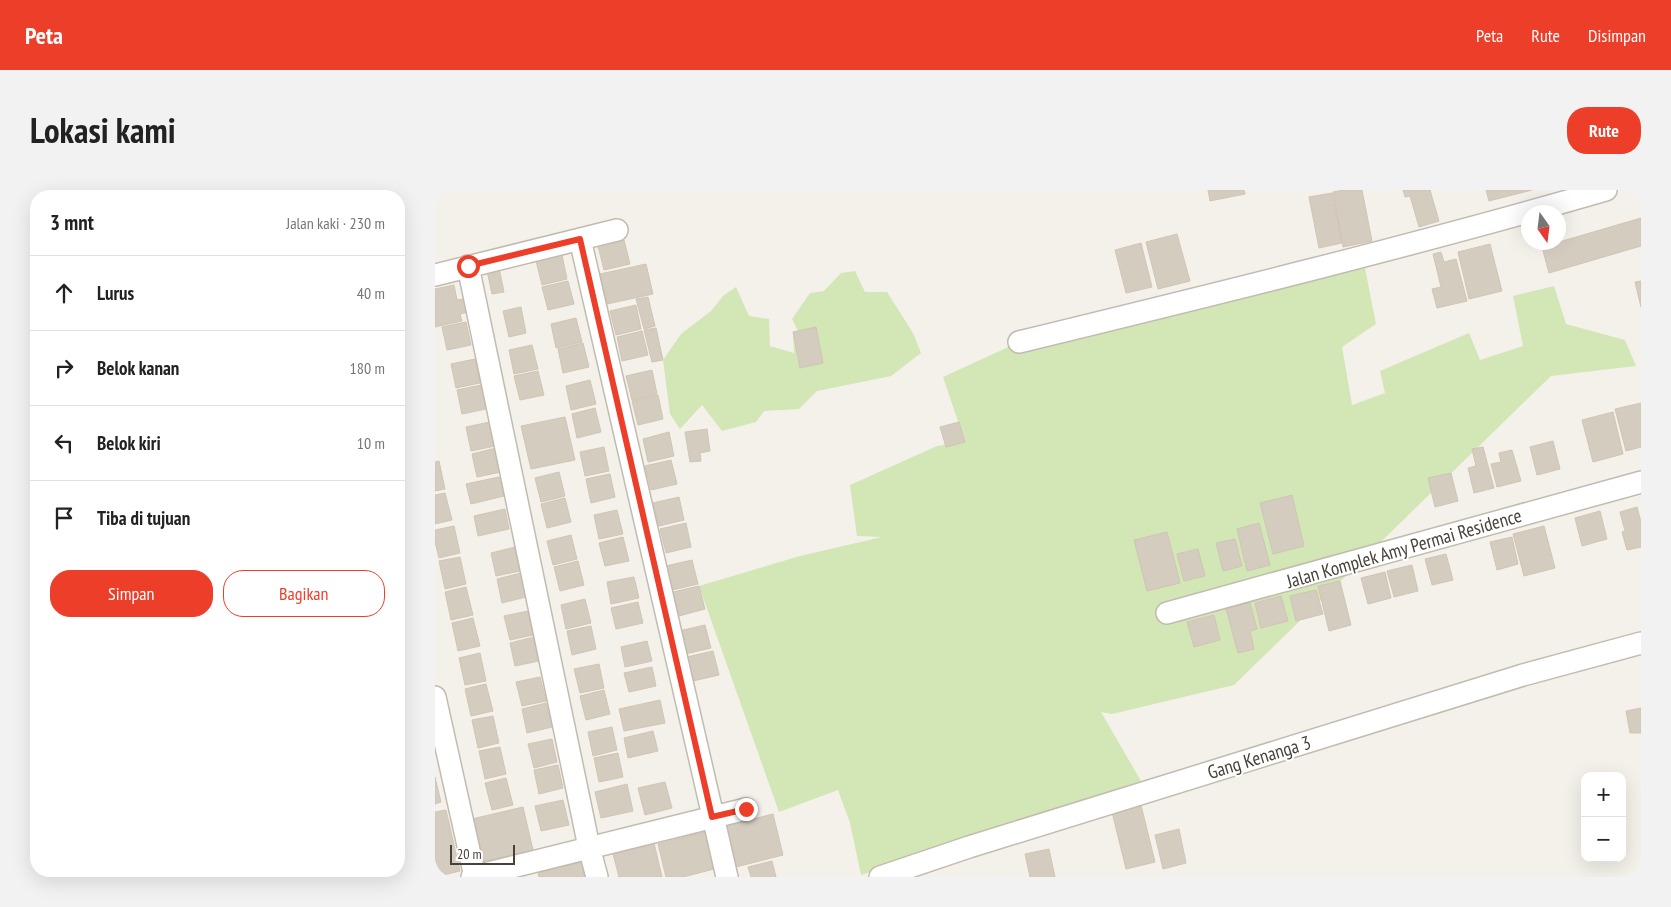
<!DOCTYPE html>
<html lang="id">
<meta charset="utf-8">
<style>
body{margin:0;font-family:"PT Sans Narrow",sans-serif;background:#f2f2f2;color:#222}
.controls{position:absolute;right:15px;bottom:15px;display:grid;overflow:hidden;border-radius:10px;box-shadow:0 5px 20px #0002}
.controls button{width:45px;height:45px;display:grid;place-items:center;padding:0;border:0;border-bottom:1px solid #e0e0e0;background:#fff;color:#222;font:25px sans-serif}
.compass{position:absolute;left:1086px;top:15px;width:45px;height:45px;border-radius:50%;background:#fff;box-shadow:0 5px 20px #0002;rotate:166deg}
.scale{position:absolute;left:15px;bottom:12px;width:65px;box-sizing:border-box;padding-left:5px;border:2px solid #484139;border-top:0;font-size:14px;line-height:18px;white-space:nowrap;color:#484139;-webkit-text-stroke:4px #fff;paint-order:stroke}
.stop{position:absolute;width:15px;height:15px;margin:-11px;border:4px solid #ed3e29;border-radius:50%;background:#fff}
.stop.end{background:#ed3e29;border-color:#fff;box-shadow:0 1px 5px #0008}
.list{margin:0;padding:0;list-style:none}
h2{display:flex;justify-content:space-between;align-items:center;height:65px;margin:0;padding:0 20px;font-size:21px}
h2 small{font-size:16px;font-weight:400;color:#767676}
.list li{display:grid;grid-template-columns:32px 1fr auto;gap:15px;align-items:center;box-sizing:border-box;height:75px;padding:0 20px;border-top:1px solid #e0e0e0}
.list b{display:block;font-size:19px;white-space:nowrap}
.list em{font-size:16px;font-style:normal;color:#767676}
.actions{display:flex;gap:10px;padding:15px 20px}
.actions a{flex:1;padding:11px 0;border:1px solid #ed3e29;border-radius:20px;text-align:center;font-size:18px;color:#ed3e29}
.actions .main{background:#ed3e29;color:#fff}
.icon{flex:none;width:28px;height:28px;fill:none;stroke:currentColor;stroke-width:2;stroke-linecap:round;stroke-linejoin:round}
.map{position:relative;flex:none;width:1206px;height:687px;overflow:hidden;border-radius:20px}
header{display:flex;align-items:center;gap:30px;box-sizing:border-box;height:70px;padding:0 25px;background:#ed3e29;color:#fff}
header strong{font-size:24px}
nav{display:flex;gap:28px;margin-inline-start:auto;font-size:18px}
.intro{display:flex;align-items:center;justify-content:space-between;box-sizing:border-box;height:120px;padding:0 30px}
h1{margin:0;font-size:35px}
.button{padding:12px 22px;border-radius:20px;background:#ed3e29;color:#fff;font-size:18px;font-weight:700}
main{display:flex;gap:30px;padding:0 30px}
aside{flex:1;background:#fff;border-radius:20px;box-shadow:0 5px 20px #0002}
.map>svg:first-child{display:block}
</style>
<header>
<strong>Peta</strong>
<nav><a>Peta</a><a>Rute</a><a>Disimpan</a></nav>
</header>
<div class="intro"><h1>Lokasi kami</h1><a class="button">Rute</a></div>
<main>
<aside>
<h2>3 mnt<small>Jalan kaki · 230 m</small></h2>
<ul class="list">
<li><svg class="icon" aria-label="ahead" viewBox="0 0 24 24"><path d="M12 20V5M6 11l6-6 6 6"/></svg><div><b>Lurus</b></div><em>40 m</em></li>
<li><svg class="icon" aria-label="right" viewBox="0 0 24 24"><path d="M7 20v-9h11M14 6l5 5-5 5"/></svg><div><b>Belok kanan</b></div><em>180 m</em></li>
<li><svg class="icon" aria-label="left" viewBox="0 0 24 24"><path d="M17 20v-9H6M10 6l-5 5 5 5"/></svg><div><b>Belok kiri</b></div><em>10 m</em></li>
<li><svg class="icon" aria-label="arrive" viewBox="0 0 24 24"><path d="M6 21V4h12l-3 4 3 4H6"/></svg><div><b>Tiba di tujuan</b></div></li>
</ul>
<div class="actions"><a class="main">Simpan</a><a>Bagikan</a></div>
</aside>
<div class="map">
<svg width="1206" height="687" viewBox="0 0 1206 687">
<rect width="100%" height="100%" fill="#f4f1ea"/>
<!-- green -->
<path fill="#d2e6b6" d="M 929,73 L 941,134 L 907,157 L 917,215 L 950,203 L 945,181 L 1034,143 L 1045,170 L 1088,156 L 1078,106 L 1119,96 L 1131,134 L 1190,150 L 1201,176 L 1116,186 L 799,495 L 677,524 L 666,522 L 706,591 L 426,685 L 415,633 L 403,600 L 344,622 L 264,396 L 365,366 L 447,347 L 422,346 L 415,295 L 502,256 L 530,252 L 508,187 L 584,152 Z
M 420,81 L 430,102 L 452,102 L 478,143 L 486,163 L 456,186 L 382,201 L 364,219 L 329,221 L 321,232 L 287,241 L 267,215 L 245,239 L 235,224 L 228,170 L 246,144 L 276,121 L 289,105 L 301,97 L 314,126 L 334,129 L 335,156 L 359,163 L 358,142 L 363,141 L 357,129 L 375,103 L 389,101 L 406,83 Z"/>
<!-- building -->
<path fill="#d5ccc0" stroke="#d0c4b4" d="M 773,0 L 809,0 L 810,4 L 775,11 Z
M 909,0 L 927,0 L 937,51 L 908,57 L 898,2 Z
M 968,0 L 995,0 L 1004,31 L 984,37 L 975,6 L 970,7 Z
M 1051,0 L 1097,0 L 1054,11 Z
M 897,3 L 907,53 L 884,58 L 874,7 Z
M 1206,28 L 1206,56 L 1114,83 L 1107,57 Z
M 742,44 L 755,91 L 723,99 L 711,52 Z
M 189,50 L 195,74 L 169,80 L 163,56 Z
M 706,53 L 717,97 L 691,103 L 680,60 Z
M 1055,54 L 1067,101 L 1034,109 L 1023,62 Z
M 1006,62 L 1009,72 L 1021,69 L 1032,111 L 1002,118 L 997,99 L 1006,97 L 998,64 Z
M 127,65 L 132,89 L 107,95 L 101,71 Z
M 211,74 L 218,104 L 172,114 L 165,84 Z
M 64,78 L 69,102 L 57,104 L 52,81 Z
M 133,91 L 139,114 L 113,120 L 107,97 Z
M 1206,91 L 1206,117 L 1200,92 Z
M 19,95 L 22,110 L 34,108 L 37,121 L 25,124 L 27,131 L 0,137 L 0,99 Z
M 213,107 L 220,136 L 209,139 L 201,109 Z
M 201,115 L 206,139 L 181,145 L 175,121 Z
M 86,117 L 91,143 L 74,147 L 68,121 Z
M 141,128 L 147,152 L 121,158 L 116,134 Z
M 31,132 L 36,155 L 12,160 L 7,137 Z
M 381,137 L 388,173 L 365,178 L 358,142 Z
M 221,138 L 228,170 L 217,172 L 209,140 Z
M 207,141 L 213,165 L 187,171 L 182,147 Z
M 148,153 L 154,177 L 128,183 L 123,159 Z
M 97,155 L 103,179 L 79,184 L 74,160 Z
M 40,169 L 45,193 L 21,198 L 16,174 Z
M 217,180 L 222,204 L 197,210 L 191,186 Z
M 103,181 L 109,205 L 85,210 L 79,186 Z
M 155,190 L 161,214 L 136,220 L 131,196 Z
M 46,195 L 51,219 L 27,224 L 22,200 Z
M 223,205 L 228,229 L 203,235 L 197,211 Z
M 1206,213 L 1206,257 L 1191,261 L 1180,219 Z
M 160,218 L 166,242 L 142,248 L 137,224 Z
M 1178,222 L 1188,264 L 1158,272 L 1147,230 Z
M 130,227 L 140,270 L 96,279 L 86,236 Z
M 55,232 L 60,256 L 36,261 L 31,237 Z
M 524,232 L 530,252 L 511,257 L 505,237 Z
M 272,239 L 275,261 L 265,263 L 266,271 L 255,272 L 250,242 Z
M 234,242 L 239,266 L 213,272 L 208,249 Z
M 1118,251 L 1125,279 L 1102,285 L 1095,257 Z
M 169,257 L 174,281 L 150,286 L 145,262 Z
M 1048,257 L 1059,298 L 1039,303 L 1033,278 L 1041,276 L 1037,259 Z
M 61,258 L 66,282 L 42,287 L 37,264 Z
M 1077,260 L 1086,291 L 1062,297 L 1056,274 L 1066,272 L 1064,263 Z
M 236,270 L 242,294 L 216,300 L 210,276 Z
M 4,271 L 10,299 L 0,301 L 0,272 Z
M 124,282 L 130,306 L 106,312 L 100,288 Z
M 1016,283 L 1023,311 L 1000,317 L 993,288 Z
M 175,284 L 180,307 L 156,313 L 151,289 Z
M 64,287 L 69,306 L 36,314 L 31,294 Z
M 10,303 L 17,330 L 0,334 L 0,305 Z
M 857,305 L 869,356 L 838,364 L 825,313 Z
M 244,307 L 249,330 L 224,336 L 218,313 Z
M 130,308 L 136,332 L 112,338 L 106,314 Z
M 1202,317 L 1206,332 L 1206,357 L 1192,360 L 1187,342 L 1190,341 L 1185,322 Z
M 70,319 L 74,339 L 43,346 L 39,326 Z
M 182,320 L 188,344 L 164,349 L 159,325 Z
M 1165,321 L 1172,349 L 1147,356 L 1140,328 Z
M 251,333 L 256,357 L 231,363 L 225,339 Z
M 824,333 L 835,375 L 812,381 L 802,339 Z
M 19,336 L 25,363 L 4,368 L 0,352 L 0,340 Z
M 1109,336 L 1120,378 L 1089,386 L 1078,344 Z
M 732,342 L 745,393 L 712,401 L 699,350 Z
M 136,345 L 142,369 L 118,375 L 112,351 Z
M 188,347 L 194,371 L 170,376 L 164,353 Z
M 1077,347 L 1083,374 L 1062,380 L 1055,352 Z
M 800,349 L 807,376 L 788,381 L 781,353 Z
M 80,357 L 85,381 L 61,386 L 56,363 Z
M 763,359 L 770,386 L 749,391 L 742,364 Z
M 1011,364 L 1018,390 L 997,395 L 990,369 Z
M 25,367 L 31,394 L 10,399 L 4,371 Z
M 257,370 L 263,394 L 237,400 L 231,376 Z
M 143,371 L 149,395 L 125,401 L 119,377 Z
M 977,375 L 983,401 L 959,407 L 952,381 Z
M 950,382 L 956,408 L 933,414 L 926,388 Z
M 86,383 L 91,407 L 67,413 L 62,389 Z
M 199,387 L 204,408 L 176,414 L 172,392 Z
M 905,391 L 916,435 L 894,441 L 883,396 Z
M 264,396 L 270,419 L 244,426 L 238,402 Z
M 31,397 L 38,425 L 16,430 L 10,402 Z
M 881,400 L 888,424 L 861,431 L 855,406 Z
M 846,406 L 853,431 L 826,438 L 820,413 Z
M 150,409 L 156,433 L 131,439 L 126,415 Z
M 203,412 L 208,433 L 181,439 L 176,418 Z
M 815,413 L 822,439 L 815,441 L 819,459 L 803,463 L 791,418 Z
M 93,421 L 98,445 L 75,450 L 69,426 Z
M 779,425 L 785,450 L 759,457 L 752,432 Z
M 38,428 L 45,456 L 23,461 L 17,433 Z
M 270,435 L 276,458 L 250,464 L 244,441 Z
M 156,436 L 161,459 L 137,465 L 132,441 Z
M 99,447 L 104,471 L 80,476 L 75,453 Z
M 212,451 L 217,471 L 190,477 L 186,457 Z
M 278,461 L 284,485 L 258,491 L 252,467 Z
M 45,463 L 51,491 L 30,495 L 24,468 Z
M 164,474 L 169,498 L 145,503 L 139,479 Z
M 217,477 L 221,496 L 194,502 L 189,483 Z
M 105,487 L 111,511 L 87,516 L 81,492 Z
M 51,494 L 58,521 L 36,526 L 30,499 Z
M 169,500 L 175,524 L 151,530 L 145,506 Z
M 225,510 L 230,533 L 189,541 L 184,519 Z
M 111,513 L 117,537 L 92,543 L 87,519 Z
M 1206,518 L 1206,543 L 1195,543 L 1191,521 Z
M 58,526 L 64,553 L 43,558 L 37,530 Z
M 177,537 L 182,560 L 158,566 L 153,542 Z
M 218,541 L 223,561 L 193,568 L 189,548 Z
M 117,549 L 122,572 L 99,578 L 93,554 Z
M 65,557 L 71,584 L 50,589 L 44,561 Z
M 183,563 L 188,587 L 164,592 L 159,568 Z
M 123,575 L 128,598 L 104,604 L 99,580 Z
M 0,587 L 6,612 L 0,614 Z
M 71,588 L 78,615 L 57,620 L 50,593 Z
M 230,592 L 237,618 L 210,625 L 203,598 Z
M 192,594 L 198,621 L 166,628 L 160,602 Z
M 128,610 L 134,635 L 106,641 L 100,616 Z
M 705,611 L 720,672 L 691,679 L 676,618 Z
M 88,617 L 98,660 L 47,672 L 37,629 Z
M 11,620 L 25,681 L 0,687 L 0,622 Z
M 338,624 L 348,665 L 301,677 L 291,636 Z
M 744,639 L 751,673 L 728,679 L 720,645 Z
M 274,641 L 283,678 L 248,687 L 231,687 L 223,654 Z
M 219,653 L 227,687 L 184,687 L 178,664 Z
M 614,659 L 620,687 L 595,687 L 590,664 Z
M 337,671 L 341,687 L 316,687 L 313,677 Z
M 146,672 L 150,687 L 104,687 L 103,683 Z"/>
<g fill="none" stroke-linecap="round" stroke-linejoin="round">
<defs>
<path id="minor" d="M 145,49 L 292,687
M 33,76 L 154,657 L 162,687
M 0,85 L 182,40
M 584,152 C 781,104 977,56 1171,0
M 732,423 L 1206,292
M 0,507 L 40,687
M 37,687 L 311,619
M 445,687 L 534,657 L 1088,485 L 1206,453"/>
</defs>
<!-- minor casing -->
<use href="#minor" stroke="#c2bbb0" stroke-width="24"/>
<!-- minor -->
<use href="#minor" stroke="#fff" stroke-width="21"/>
</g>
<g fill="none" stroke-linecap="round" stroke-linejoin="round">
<!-- route -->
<path stroke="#ed3e29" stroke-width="6" d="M 33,76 L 145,49 L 277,627 L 311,619"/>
</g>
<g text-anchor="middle" stroke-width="4" stroke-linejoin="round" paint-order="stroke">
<!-- street labels -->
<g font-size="19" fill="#484139" stroke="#fff">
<text transform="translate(969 358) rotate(-16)" y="7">Jalan Komplek Amy Permai Residence</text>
<text transform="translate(824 567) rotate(-17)" y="7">Gang Kenanga 3</text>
</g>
</g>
</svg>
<div class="controls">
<button>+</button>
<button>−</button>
</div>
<svg class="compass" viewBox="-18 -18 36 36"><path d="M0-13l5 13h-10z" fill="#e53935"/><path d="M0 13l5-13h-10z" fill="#767676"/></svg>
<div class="scale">20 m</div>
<div class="stop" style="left:33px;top:76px"></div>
<div class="stop end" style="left:311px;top:619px"></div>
</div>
</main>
